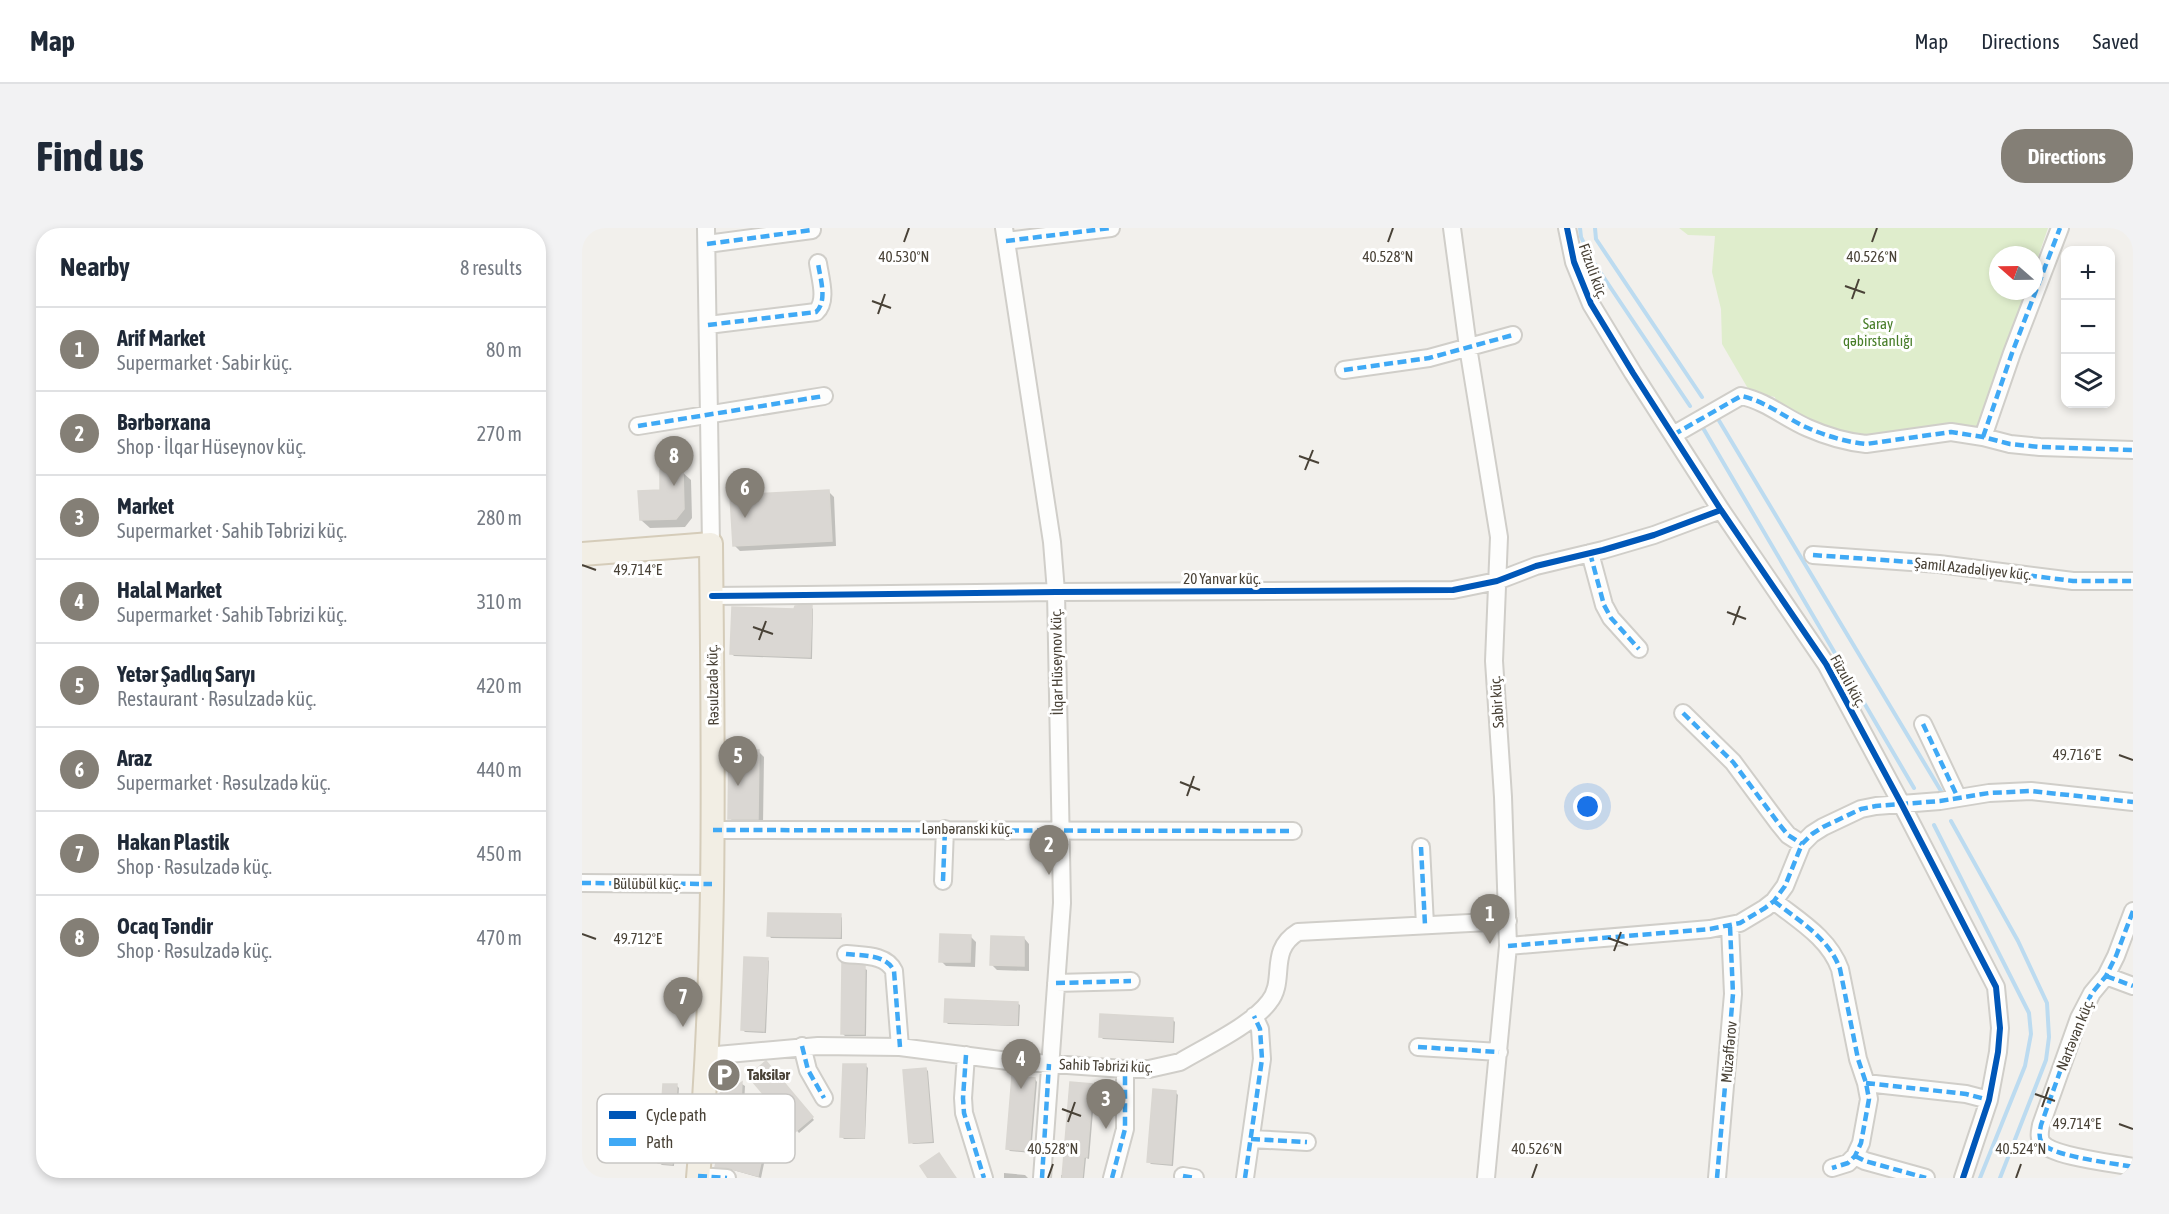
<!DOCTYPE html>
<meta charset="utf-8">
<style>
body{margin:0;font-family:"Asap Condensed",sans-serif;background:#f2f2f3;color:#1f2937}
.controls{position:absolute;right:18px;top:18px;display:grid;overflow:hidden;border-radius:12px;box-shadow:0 3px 9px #0003}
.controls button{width:54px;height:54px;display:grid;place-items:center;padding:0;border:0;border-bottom:2px solid #e0e1e3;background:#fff;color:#1f2937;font:30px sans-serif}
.compass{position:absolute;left:1407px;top:18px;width:54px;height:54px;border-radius:50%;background:#fff;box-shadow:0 3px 9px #0003;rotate:290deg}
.you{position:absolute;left:1006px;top:579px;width:21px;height:21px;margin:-15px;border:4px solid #fff;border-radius:50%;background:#1a73e8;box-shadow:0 0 0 9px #1a73e833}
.badge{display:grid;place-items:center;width:39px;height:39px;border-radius:50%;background:#847f76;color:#fff;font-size:20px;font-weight:700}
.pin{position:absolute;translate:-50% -50px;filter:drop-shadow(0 2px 3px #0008)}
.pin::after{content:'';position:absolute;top:32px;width:21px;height:18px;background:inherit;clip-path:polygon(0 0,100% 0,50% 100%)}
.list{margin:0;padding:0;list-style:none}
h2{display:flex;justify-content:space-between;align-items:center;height:78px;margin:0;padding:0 24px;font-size:26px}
h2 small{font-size:20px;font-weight:400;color:#747a83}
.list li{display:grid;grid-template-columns:39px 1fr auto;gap:18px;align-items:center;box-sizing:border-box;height:84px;padding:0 24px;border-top:2px solid #e0e1e3}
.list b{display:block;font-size:22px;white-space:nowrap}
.list p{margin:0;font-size:20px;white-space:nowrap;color:#747a83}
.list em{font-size:20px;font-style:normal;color:#747a83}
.icon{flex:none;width:33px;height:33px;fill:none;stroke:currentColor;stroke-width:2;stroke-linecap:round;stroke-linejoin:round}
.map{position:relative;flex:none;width:1551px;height:950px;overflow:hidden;border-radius:24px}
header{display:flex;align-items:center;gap:36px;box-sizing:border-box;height:84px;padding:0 30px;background:#fff;border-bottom:2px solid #e0e1e3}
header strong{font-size:28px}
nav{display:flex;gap:33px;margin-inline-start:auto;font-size:21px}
.intro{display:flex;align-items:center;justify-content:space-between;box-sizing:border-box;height:144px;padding:0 36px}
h1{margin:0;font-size:42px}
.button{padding:15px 27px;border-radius:24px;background:#847f76;color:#fff;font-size:21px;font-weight:700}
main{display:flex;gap:36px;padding:0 36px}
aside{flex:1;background:#fff;border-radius:24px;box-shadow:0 3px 9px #0003}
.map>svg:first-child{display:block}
</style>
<header>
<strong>Map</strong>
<nav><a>Map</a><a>Directions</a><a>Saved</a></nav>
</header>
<div class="intro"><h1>Find us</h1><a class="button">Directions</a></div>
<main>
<aside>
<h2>Nearby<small>8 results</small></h2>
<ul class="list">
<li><span class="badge">1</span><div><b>Arif Market</b><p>Supermarket · Sabir küç.</p></div><em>80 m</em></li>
<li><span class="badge">2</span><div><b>Bərbərxana</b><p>Shop · İlqar Hüseynov küç.</p></div><em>270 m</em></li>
<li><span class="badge">3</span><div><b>Market</b><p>Supermarket · Sahib Təbrizi küç.</p></div><em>280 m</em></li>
<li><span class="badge">4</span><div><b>Halal Market</b><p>Supermarket · Sahib Təbrizi küç.</p></div><em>310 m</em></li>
<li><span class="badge">5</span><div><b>Yetər Şadlıq Saryı</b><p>Restaurant · Rəsulzadə küç.</p></div><em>420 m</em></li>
<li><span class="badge">6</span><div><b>Araz</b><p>Supermarket · Rəsulzadə küç.</p></div><em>440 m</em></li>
<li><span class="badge">7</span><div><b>Hakan Plastik</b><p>Shop · Rəsulzadə küç.</p></div><em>450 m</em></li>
<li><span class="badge">8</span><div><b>Ocaq Təndir</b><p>Shop · Rəsulzadə küç.</p></div><em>470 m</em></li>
</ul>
</aside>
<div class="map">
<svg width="1551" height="950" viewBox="0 0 1551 950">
<rect width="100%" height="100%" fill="#f2f0ec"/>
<!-- green -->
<path fill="#dfedcc" d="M 1097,0 L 1466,0 L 1452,41 L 1452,27 L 1416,27 L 1416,63 L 1445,63 L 1398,201 L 1283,211 L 1195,180 L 1193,169 L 1168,164 L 1140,116 L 1139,81 L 1130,44 L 1133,8 L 1106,7 Z"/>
<!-- shadow -->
<path fill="#0003" d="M 100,244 L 109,252 L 110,290 L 103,299 L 68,300 L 59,292 L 79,264 Z
M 247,264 L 252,269 L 254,318 L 158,323 L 152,317 Z
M 229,379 L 231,381 L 230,431 L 152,428 L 150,426 L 214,383 Z
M 176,523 L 182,529 L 181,596 L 153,596 L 148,590 Z
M 258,687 L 260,690 L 260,711 L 189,710 L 187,707 Z
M 388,708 L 394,714 L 393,739 L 364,738 L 359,733 Z
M 442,710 L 447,716 L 447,743 L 415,742 L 410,737 Z
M 185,731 L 187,733 L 184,805 L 163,804 L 160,801 Z
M 282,740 L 285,742 L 284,808 L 263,808 L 260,805 Z
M 435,775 L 438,777 L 437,798 L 366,796 L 364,794 Z
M 591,792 L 593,794 L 592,815 L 521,811 L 519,809 Z
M 184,835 L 232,892 L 217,905 L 168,848 Z
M 284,838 L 286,840 L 283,911 L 262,911 L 260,909 Z
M 344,841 L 346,843 L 352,915 L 331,916 L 329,914 Z
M 453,851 L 455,854 L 449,925 L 428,923 L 426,921 Z
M 160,856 L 163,858 L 160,918 L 181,923 L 184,926 L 179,950 L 151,942 L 138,941 L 135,938 L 143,914 L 153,861 Z
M 510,857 L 513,860 L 507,931 L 504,930 L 502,950 L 479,950 L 479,947 L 482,947 Z
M 95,858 L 97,860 L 92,938 L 80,937 L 77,935 Z
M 594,865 L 596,867 L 591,938 L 569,936 L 567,934 Z
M 422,945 L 443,947 L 446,950 L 422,950 Z"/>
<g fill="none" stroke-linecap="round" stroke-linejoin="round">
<!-- stream -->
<path stroke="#bcdbf0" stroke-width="4" d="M 998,0 L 999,9 L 1010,32 L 1108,178
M 1013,0 L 1014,11 L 1120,169
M 1136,191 L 1359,563
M 1121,200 L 1332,560
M 1369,593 L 1436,713 L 1465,775 L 1467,809 L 1464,832 L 1418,950
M 1352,597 L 1447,785 L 1449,806 L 1443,838 L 1398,950"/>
</g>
<!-- building -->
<path fill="#dad7d3" stroke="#dad7d2" stroke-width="1.5" d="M 78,242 L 101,242 L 102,281 L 94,291 L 58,292 L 56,263 L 78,262 Z
M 247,262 L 250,313 L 151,318 L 148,267 Z
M 230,377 L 228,429 L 148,426 L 150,379 L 212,381 L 213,378 Z
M 147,522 L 177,522 L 176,591 L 146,591 Z
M 186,685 L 259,686 L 258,709 L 185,708 Z
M 358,706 L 389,707 L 388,734 L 357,734 Z
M 409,708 L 442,709 L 442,738 L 408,737 Z
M 162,729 L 186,730 L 182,803 L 159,802 Z
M 260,735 L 283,738 L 282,806 L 259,806 Z
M 363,771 L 436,774 L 435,797 L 362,794 Z
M 518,786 L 591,790 L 590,813 L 517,809 Z
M 184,833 L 231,889 L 213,904 L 166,848 Z
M 261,836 L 284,836 L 282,910 L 258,909 Z
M 344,840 L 350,913 L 327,915 L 321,842 Z
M 430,848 L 453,850 L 447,923 L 424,921 Z
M 160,854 L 157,916 L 182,921 L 176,948 L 146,940 L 133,939 L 139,912 L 141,912 L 145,874 L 137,866 L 150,856 L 153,859 Z
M 488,854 L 511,856 L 505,929 L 502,929 L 500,950 L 480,950 Z
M 81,856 L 95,856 L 90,936 L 76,935 Z
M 571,861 L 594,863 L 589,936 L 565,934 Z
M 357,925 L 374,950 L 346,950 L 338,938 Z"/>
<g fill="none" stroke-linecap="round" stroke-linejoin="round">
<defs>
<path id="minor" d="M 124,0 L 129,316
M 422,0 L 470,314 L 474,364 L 480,675 L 460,950
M 870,0 L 886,119 L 917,309 L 912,433 L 921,569 L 926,718 L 904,950
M 985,0 L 992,34 L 1009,76 L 1051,145 L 1139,282 L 1244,436 L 1320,577 L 1414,759 L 1418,800 L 1416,824 L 1407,872 L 1381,950
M 424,13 L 529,0
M 125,16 L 230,2
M 126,97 L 234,84 C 246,73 238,50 236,35
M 762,142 L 847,130 L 931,107
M 56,198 L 242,168
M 1091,207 L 1159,168 C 1184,173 1203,190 1226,200 C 1244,208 1265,214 1284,216 L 1369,204 L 1401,209 L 1428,216 L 1458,219 L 1551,222
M 1401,209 L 1430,125 L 1478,0
M 1008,325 L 1022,377 L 1029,390 L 1057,421
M 1231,327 L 1357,336 L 1491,353 L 1551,353
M 130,368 L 474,364 L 871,362 L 915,353 L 954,338 L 1021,322 L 1072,307 L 1139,282
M 1101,485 L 1151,534 L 1197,596 L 1206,607 L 1220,616
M 1341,496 L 1376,570
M 131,602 L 711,603
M 839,619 L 843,697
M 361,653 L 363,601
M 0,655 L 130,656
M 1192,673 C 1217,693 1247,710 1258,741 L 1276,831 L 1284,855 L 1287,871 L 1279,915 L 1273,928 L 1266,935 L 1250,940
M 1551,683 L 1534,728 L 1524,748 L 1510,765 L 1497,790 L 1459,897 C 1458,903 1456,909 1460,915 C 1471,929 1532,935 1551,939
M 926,718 L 1128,701 L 1158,695 L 1183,680 L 1192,673 L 1203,658 L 1220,616 L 1230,606 L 1241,599 L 1279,581 L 1294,578 L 1358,573 L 1407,565 L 1449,563 L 1551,574
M 264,726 C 281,728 304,726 312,743 L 318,819
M 1524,748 L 1551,758
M 474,755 L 549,753
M 220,818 L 226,842 L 242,870
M 836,819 L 917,824
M 384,827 L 381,870 L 382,885 L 402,950
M 124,828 L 236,818 L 318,819 L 426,833 L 543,841 L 567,841 L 598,834 C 623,819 670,797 687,774 C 705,752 685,723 716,704 L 926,693
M 1284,855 L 1384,866 L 1407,872
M 669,911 L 725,914
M 1273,928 L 1283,933 L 1344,950
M 116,948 L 145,950
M 601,948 L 613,950
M 530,950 L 543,901 L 543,841
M 663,950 L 680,831 L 678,801 L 672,788
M 1135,950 L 1151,766 L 1148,698"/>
<path id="major" d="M 0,326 L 129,316 C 131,527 135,739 116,950"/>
</defs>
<!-- minor casing -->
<use href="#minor" stroke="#d0cec9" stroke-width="20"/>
<!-- major casing -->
<use href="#major" stroke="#d5ccb9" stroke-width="26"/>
<!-- minor -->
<use href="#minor" stroke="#fdfdfc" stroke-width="16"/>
<!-- major -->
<use href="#major" stroke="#f2eee4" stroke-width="22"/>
<!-- quiet -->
<path stroke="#3fa9f5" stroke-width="4.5" stroke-dasharray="9 4.5" stroke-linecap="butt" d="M 424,13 L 529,0
M 125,16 L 230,2
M 126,97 L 234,84 C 246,73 238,50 236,35
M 762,142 L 847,130 L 931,107
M 56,198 L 242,168
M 1091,207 L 1159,168 C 1184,173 1203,190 1226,200 C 1244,208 1265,214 1284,216 L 1369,204 L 1401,209 L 1428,216 L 1458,219 L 1551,222
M 1401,209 L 1430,125 L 1478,0
M 1008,325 L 1022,377 L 1029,390 L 1057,421
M 1231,327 L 1357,336 L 1491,353 L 1551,353
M 1101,485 L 1151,534 L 1197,596 L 1206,607 L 1220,616
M 1341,496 L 1376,570
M 131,602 L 711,603
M 839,619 L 843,697
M 361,653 L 363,601
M 0,655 L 130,656
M 1192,673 C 1217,693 1247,710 1258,741 L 1276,831 L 1284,855 L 1287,871 L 1279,915 L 1273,928 L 1266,935 L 1250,940
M 1551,683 L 1534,728 L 1524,748 L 1510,765 L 1497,790 L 1459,897 C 1458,903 1456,909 1460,915 C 1471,929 1532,935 1551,939
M 926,718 L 1128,701 L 1158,695 L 1183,680 L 1192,673 L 1203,658 L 1220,616 L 1230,606 L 1241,599 L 1279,581 L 1294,578 L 1358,573 L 1407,565 L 1449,563 L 1551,574
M 264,726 C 281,728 304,726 312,743 L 318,819
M 1524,748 L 1551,758
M 474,755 L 549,753
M 220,818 L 226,842 L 242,870
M 836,819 L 917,824
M 384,827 L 381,870 L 382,885 L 402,950
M 1284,855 L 1384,866 L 1407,872
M 669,911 L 725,914
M 1273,928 L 1283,933 L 1344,950
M 116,948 L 145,950
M 601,948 L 613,950
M 460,950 L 467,836
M 530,950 L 543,901 L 543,841
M 663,950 L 680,831 L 678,801 L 672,788
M 1135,950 L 1151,766 L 1148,698"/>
<defs>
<path id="cycleway" d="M 985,0 L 992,34 L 1009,76 L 1051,145 L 1139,282 L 1244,436 L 1320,577 L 1414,759 L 1418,800 L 1416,824 L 1407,872 L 1381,950
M 130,368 L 474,364 L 871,362 L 915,353 L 954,338 L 1021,322 L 1072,307 L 1139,282"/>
</defs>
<!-- cycleway casing -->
<use href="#cycleway" stroke="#fff" stroke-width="10"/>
<!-- cycleway -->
<use href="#cycleway" stroke="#0057b8" stroke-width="6"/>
</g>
<!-- ticks -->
<path fill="none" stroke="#494237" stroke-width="2" d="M 322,14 L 327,0M 806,14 L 811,0M 1290,14 L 1295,0M 1263,58 L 1283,65M 1270,71 L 1277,51M 290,73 L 309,80M 296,86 L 303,66M 717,228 L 737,235M 723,242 L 731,222M 0,337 L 14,342M 1145,384 L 1164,391M 1151,397 L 1158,378M 171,399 L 191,406M 177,412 L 184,393M 1537,527 L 1551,532M 598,554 L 618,562M 605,568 L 612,548M 0,706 L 14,711M 1026,710 L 1046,717M 1032,723 L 1039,704M 1453,866 L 1473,873M 1460,879 L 1467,859M 480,881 L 499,888M 486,894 L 493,874M 1537,896 L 1551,901M 466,950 L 471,936M 950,950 L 955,936M 1434,950 L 1439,936"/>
<!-- icons -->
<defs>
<symbol id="parking-disc" viewBox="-11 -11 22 22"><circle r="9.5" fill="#847f76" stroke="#fff"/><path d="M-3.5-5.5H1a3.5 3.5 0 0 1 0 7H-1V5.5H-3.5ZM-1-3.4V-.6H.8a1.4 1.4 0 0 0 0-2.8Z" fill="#fff"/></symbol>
</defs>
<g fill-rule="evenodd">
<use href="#parking-disc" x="123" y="828" width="38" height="38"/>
</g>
<g text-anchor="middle" stroke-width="6" stroke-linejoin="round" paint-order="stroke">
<!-- street labels -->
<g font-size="15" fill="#494237" stroke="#fff">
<text transform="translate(1011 43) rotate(70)" y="5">Füzuli küç.</text>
<text transform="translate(1391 341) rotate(6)" y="5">Şamil Azadəliyev küç.</text>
<text x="640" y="356">20 Yanvar küç.</text>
<text transform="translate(475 434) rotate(-91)" y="5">İlqar Hüseynov küç.</text>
<text transform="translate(1266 453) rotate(61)" y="5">Füzuli küç.</text>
<text transform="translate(131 457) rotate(-91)" y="5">Rəsulzadə küç.</text>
<text transform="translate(915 474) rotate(-94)" y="5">Sabir küç.</text>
<text x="385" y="606">Lənbəranski küç.</text>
<text x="65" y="661">Bülübül küç.</text>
<text transform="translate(1493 807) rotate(-68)" y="5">Nartəvan küç.</text>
<text transform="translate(1147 824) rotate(-85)" y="5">Müzəffərov</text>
<text transform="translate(524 838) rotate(2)" y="5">Sahib Təbrizi küç.</text>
</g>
<!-- park labels -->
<g font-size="15" fill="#477d28" stroke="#fff">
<text x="1296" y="101">Saray<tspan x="1296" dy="17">qəbirstanlığı</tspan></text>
</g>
<!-- poi labels -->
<g font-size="15" font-weight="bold" fill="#494237" stroke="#fff" text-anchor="start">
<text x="165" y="852">Taksilər</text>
</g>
</g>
<!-- legend -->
<rect x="15" y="866" width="198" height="69" rx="9" fill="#fff" stroke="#c8c6c3" stroke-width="1.5"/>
<rect x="27" y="883" width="27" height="8" fill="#0057b8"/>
<rect x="27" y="910" width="27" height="8" fill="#3fa9f5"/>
<g font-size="16" fill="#494237">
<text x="64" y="893">Cycle path</text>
<text x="64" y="920">Path</text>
</g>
<g font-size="15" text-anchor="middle" fill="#494237" stroke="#fff" stroke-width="6" stroke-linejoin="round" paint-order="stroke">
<text x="322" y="34">40.530°N</text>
<text x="806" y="34">40.528°N</text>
<text x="1290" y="34">40.526°N</text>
<text x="56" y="347">49.714°E</text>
<text x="1495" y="532">49.716°E</text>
<text x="56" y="716">49.712°E</text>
<text x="1495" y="901">49.714°E</text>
<text x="471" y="926">40.528°N</text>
<text x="955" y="926">40.526°N</text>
<text x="1439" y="926">40.524°N</text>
</g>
</svg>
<div class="controls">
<button>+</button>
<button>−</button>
<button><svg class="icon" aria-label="layers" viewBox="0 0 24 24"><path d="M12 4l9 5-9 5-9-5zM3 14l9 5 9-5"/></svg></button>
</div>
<svg class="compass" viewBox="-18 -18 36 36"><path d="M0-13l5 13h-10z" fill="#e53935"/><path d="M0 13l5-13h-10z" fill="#747a83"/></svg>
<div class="you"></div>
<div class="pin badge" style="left:908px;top:716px">1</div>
<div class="pin badge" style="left:467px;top:647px">2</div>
<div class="pin badge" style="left:524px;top:901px">3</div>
<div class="pin badge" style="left:439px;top:861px">4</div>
<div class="pin badge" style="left:156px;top:558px">5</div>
<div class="pin badge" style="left:163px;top:290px">6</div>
<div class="pin badge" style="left:101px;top:799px">7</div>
<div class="pin badge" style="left:92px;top:258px">8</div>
</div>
</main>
